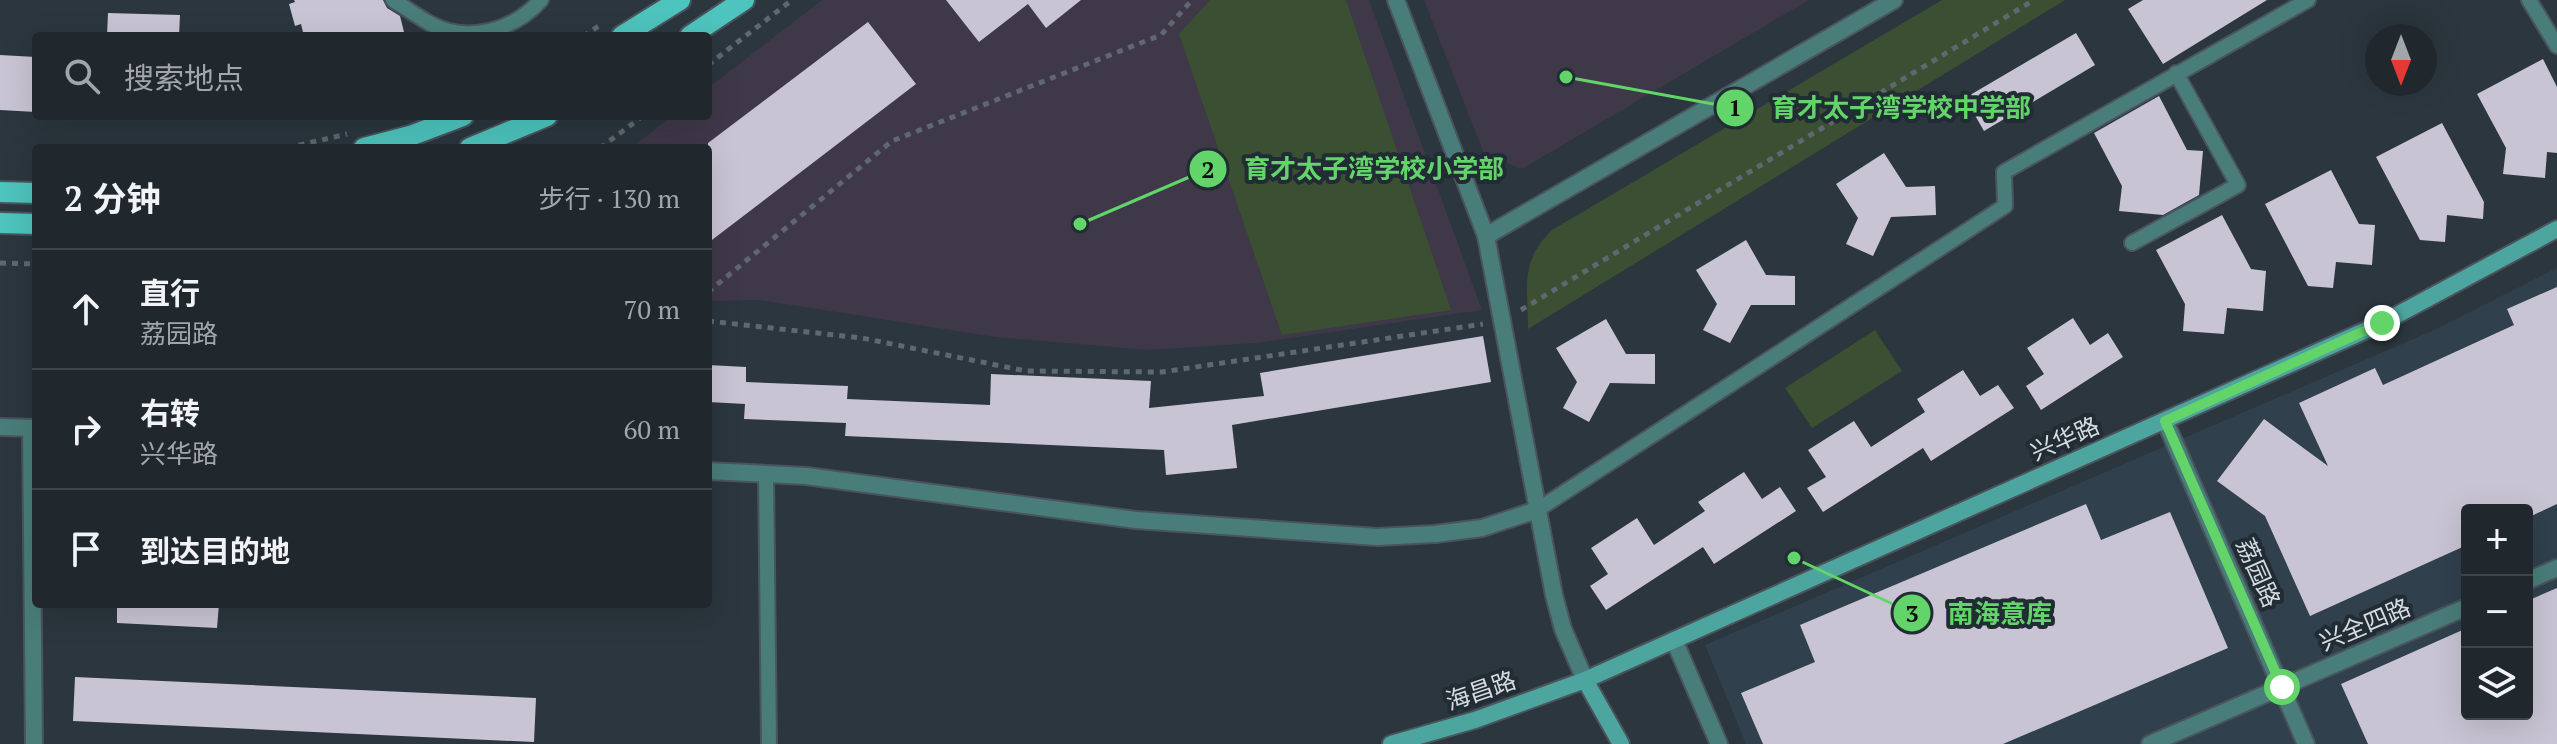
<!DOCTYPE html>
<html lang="zh">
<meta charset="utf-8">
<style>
body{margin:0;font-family:"PT Serif","Noto Sans SC",serif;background:#2d343a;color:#f1f3f6}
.controls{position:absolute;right:24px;bottom:24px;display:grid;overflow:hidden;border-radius:8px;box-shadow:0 8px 32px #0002}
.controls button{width:72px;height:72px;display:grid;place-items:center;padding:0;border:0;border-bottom:2px solid #3d444a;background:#20282e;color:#f1f3f6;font:40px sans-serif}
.compass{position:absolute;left:2365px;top:24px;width:72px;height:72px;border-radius:50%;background:#20282e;box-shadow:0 8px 32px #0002;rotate:180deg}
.stop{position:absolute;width:24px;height:24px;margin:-18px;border:6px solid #62d469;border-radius:50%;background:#fff}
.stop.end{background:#62d469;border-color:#fff;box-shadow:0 2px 8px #0008}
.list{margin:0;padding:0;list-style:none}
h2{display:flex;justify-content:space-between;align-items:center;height:104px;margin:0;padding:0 32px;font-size:34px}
h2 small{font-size:26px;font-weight:400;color:#a2a6aa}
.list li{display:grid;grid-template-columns:52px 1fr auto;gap:24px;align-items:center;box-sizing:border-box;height:120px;padding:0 32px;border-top:2px solid #3d444a}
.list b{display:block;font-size:30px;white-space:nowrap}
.list p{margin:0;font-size:26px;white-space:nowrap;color:#a2a6aa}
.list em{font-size:26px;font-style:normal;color:#a2a6aa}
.icon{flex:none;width:44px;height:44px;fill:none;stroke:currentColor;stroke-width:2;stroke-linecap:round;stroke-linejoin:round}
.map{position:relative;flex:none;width:2557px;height:744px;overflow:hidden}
.search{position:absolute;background:#20282e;box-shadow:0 8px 32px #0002;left:32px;top:32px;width:680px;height:88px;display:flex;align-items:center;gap:20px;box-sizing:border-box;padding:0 28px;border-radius:8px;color:#a2a6aa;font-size:30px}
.panel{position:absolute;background:#20282e;box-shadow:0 8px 32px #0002;left:32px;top:144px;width:680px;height:464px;border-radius:8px}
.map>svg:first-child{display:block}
</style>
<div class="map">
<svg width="2557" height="744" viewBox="0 0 2557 744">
<rect width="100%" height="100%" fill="#2b363e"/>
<!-- built -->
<path fill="#30404d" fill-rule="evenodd" d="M 2557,268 L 2557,744 L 1746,744 L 1705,645 L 2434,330 ZM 2467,510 L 2527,510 L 2527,714 L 2467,714 Z"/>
<!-- education -->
<path fill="#3f3849" d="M 822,0 L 1369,0 L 1482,310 L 1256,343 L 1149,350 L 995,337 L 761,300 L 708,301 L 708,148 L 631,148 L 672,116 L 708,116 L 708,88 Z
M 1424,0 L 1809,0 L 1522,169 L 1484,154 Z"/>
<!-- green -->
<path fill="#3b4f32" d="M 1210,0 L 1346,0 L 1451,310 L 1282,335 L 1179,34 Z
M 1942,0 L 2065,0 L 1528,329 C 1528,288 1519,262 1552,230 Z
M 1875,330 L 1902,371 L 1812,428 L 1785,388 Z"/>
<!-- building -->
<path fill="#c9c4d3" d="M 294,0 L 383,0 L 387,8 L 400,16 L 405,36 L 304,36 L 301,24 L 295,26 L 289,4 L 295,2 Z
M 946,0 L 1081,0 L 1046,28 L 1028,4 L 979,42 Z
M 2143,0 L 2267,0 L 2163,64 L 2128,9 Z
M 108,13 L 180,15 L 179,36 L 107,35 Z
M 868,22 L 916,84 L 708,243 L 708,143 Z
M 2076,33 L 2095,65 L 1984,131 L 1965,98 Z
M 0,55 L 36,57 L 36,112 L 0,110 Z
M 2543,59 L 2557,87 L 2557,153 L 2547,152 L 2545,178 L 2503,174 L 2506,148 L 2477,94 Z
M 2159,96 L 2187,150 L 2203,151 L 2199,195 L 2163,215 L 2119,211 L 2122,186 L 2094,133 Z
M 2442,123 L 2484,202 L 2483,219 L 2447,215 L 2445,242 L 2420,240 L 2376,157 Z
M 1884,153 L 1906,187 L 1935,186 L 1936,215 L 1891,217 L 1873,256 L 1846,244 L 1858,218 L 1836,184 Z
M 2331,170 L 2359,224 L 2375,225 L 2372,265 L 2336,262 L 2333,288 L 2308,286 L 2265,204 Z
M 2222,215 L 2251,269 L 2266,271 L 2263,311 L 2227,308 L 2224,334 L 2183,331 L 2185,304 L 2156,250 Z
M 1746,240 L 1766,275 L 1795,276 L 1795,305 L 1751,305 L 1730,343 L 1703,330 L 1717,304 L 1696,270 Z
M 2557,287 L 2557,504 L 2527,518 L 2527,510 L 2467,510 L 2467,545 L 2310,616 L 2265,516 L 2217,481 L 2264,419 L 2328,466 L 2299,403 L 2375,368 L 2383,385 L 2514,325 L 2507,309 Z
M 2073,318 L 2090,345 L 2108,333 L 2123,357 L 2041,410 L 2026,386 L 2044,374 L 2027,348 Z
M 1606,319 L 1626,354 L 1655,354 L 1655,384 L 1610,383 L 1589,422 L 1563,408 L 1577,382 L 1556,348 Z
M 1483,336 L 1491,382 L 1232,425 L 1237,468 L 1166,475 L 1164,450 L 845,436 L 846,423 L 744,419 L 745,404 L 708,402 L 708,365 L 746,367 L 746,382 L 848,386 L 847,399 L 990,405 L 991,374 L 1151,381 L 1149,408 L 1264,396 L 1260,373 Z
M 1963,370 L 1980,396 L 1998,385 L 2014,408 L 1931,461 L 1923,448 L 1823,512 L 1807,488 L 1826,477 L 1808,450 L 1854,421 L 1871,447 L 1925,412 L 1917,399 Z
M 1744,472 L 1762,499 L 1780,487 L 1796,511 L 1714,564 L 1703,547 L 1606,610 L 1590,586 L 1608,574 L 1591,548 L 1637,518 L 1654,545 L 1705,511 L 1698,502 Z
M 2086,504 L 2101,540 L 2170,512 L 2228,648 L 2003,744 L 1763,744 L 1741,693 L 1815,662 L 1800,625 Z
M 2557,588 L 2557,744 L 2368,744 L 2341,684 L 2467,628 L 2467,714 L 2527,714 L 2527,601 Z
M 117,604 L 219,604 L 217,628 L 117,623 Z
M 75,677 L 536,698 L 534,742 L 73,721 Z"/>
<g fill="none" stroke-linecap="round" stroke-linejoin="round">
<defs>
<path id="lane" d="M 393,0 C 406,8 418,17 431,24 C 468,44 514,30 541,0
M 2529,0 L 2557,46
M 2132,243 L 2238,185 L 2176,73
M 766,474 L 769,744
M 1537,510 L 2005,206 L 2004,172 L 2308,0"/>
<path id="street" d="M 1396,0 L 1486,236 L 1554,595 L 1563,629 L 1585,680
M 1486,236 L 1894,0
M 2165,421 L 2306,744
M 0,427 L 36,428
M 31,428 L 34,744
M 708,471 L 806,476 L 1136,520 L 1377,537 L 1435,534 L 1482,528 L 1537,510
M 2527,581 L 2557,568
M 1674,640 L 1719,744
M 2150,744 L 2467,607"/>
<path id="secondary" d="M 1585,680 L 1621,744
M 1391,744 L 1475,720 L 1585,680 L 2382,323 L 2557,229"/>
<path id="primary" d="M 622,36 L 680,0
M 690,36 L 744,0
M 364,148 L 410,136 L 463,116
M 470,148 L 547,116
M 0,192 L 36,193
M 0,223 L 36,224"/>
</defs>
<!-- lane casing -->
<use href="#lane" stroke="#4a545c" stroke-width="18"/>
<!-- street casing -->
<use href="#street" stroke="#4a545c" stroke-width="20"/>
<!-- secondary casing -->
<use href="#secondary" stroke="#4a545c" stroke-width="20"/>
<!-- primary casing -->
<use href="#primary" stroke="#4a545c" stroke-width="24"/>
<!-- path -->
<path stroke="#5f6870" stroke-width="5" stroke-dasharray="6 6" stroke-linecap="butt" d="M 583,36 L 599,26
M 708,65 L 792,0
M 287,148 L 347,134
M 600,148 L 643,116
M 0,263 L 36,264
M 708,292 L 892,141 L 1161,35 L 1192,0
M 1521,310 L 2034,0
M 708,321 L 862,338 L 1026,371 L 1162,372 L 1483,324"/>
<!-- lane -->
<use href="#lane" stroke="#497d79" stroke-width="14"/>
<!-- street -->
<use href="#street" stroke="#497d79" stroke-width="16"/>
<!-- secondary -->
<use href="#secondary" stroke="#4da5a0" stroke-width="16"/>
<!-- primary -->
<use href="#primary" stroke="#4dc4bd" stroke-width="20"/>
</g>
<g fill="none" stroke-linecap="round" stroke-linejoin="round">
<!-- route -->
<path stroke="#62d469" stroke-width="10" d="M 2282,687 L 2165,421 L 2382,323"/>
</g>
<g text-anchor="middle" stroke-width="8" stroke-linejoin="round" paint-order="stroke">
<!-- street labels -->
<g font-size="24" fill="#d6dce2" stroke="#212c34">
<text transform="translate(2065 439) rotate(-24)" y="8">兴华路</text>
<text transform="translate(2258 573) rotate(66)" y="8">荔园路</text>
<text transform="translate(2365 625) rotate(-23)" y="8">兴全四路</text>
<text transform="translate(1481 691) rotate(-19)" y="8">海昌路</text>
</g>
</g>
<!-- callouts -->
<path fill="none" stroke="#62d469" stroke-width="3" d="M1566 77L1735 108M1080 224L1208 169M1794 558L1912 613"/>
<g fill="#62d469" stroke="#212c34" stroke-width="3">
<circle cx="1566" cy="77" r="8"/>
<circle cx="1080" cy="224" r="8"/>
<circle cx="1794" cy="558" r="8"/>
<circle cx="1735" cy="108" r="20"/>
<circle cx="1208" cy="169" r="20"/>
<circle cx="1912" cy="613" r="20"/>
</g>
<g font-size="24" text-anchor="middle" font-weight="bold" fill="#111">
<text x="1735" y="116">1</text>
<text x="1208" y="178">2</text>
<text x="1912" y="622">3</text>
</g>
<g font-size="26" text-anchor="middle" font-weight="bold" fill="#62d469" stroke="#212c34" stroke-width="8" stroke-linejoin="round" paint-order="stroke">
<text x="1901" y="117">育才太子湾学校中学部</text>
<text x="1374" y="178">育才太子湾学校小学部</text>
<text x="2000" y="623">南海意库</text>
</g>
</svg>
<div class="controls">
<button>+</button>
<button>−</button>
<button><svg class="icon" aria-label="layers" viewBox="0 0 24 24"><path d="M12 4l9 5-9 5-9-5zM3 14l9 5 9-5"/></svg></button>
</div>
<svg class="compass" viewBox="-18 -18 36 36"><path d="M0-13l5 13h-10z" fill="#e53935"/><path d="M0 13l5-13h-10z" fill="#a2a6aa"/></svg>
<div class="stop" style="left:2282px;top:687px"></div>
<div class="stop end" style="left:2382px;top:323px"></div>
<div class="search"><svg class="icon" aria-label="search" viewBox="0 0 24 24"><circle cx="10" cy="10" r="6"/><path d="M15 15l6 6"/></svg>搜索地点</div>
<section class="panel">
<h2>2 分钟<small>步行 · 130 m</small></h2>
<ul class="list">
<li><svg class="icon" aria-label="ahead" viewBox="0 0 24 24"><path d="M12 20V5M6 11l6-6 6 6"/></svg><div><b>直行</b><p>荔园路</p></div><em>70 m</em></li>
<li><svg class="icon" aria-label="right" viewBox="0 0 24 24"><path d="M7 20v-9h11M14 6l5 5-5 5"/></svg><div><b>右转</b><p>兴华路</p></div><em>60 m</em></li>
<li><svg class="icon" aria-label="arrive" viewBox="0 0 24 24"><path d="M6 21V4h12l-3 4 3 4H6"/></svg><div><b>到达目的地</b></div></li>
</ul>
</section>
</div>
